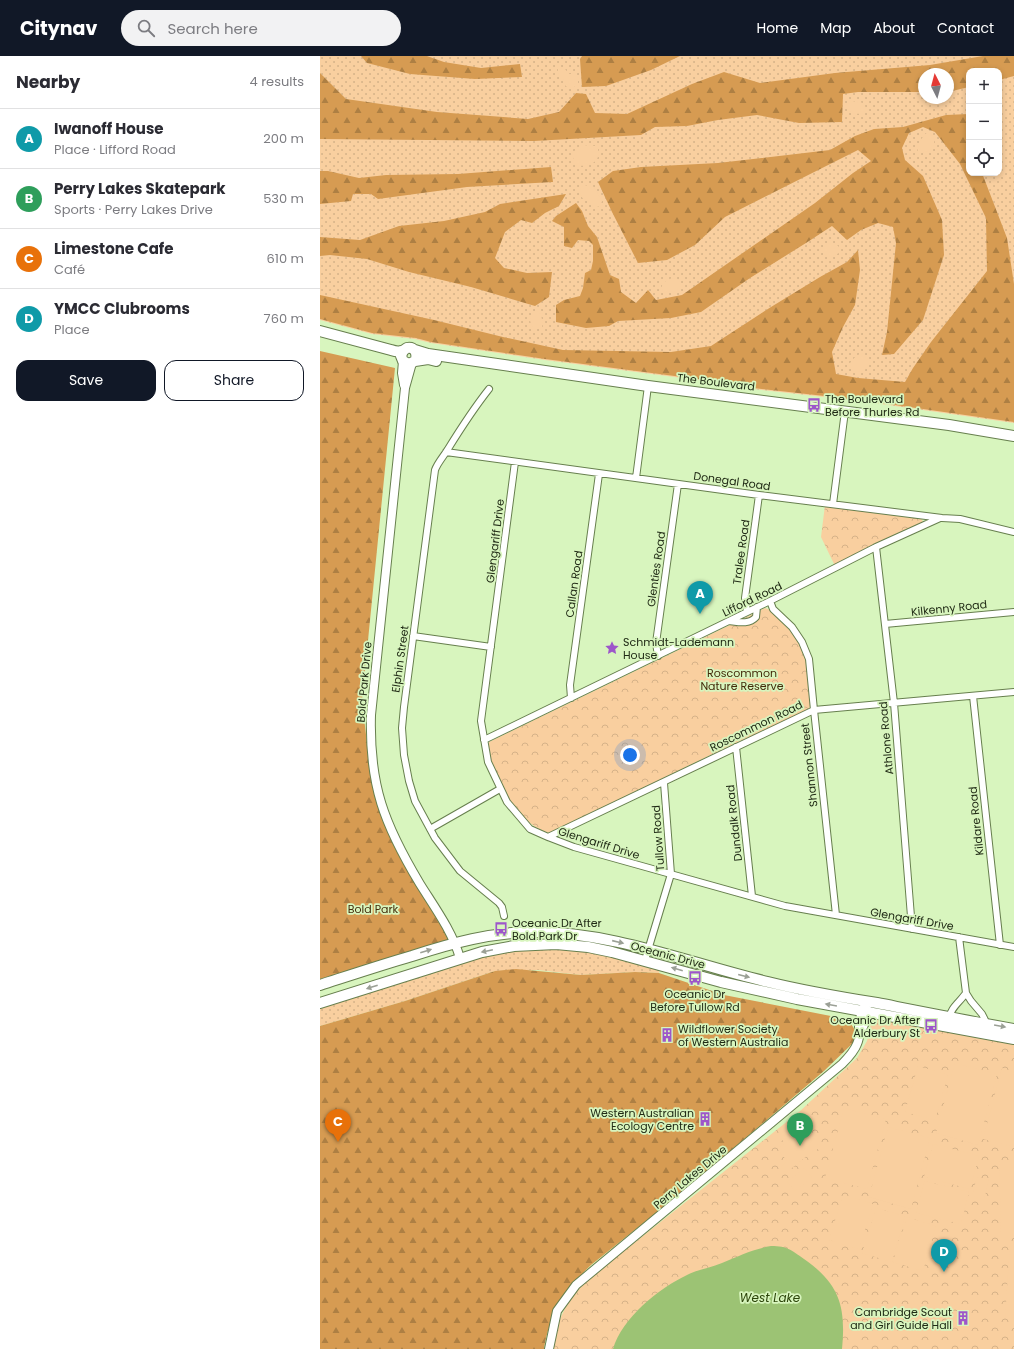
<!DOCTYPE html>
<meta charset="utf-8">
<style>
body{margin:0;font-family:Poppins,sans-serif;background:#f2f2f3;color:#2b2b33}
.controls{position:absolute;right:12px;top:12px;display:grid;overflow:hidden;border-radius:8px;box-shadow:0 2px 6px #0003}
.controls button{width:36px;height:36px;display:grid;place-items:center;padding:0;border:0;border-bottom:1px solid #e1e1e2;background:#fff;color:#2b2b33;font:20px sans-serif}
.compass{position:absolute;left:598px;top:12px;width:36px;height:36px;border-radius:50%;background:#fff;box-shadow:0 2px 6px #0003;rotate:354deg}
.you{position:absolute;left:310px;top:699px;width:14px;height:14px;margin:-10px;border:3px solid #fff;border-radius:50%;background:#1a73e8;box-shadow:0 0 0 6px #1a73e833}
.badge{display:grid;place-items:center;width:26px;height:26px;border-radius:50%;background:#111827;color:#fff;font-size:13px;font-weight:700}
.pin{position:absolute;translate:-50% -33px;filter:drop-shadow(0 1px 2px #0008)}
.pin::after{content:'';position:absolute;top:21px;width:14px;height:12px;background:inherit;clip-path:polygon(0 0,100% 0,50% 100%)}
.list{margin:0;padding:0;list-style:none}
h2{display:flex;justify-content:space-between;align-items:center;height:52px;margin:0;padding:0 16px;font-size:17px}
h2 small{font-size:13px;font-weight:400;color:#7c7c81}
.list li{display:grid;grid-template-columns:26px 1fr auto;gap:12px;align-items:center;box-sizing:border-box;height:60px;padding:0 16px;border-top:1px solid #e1e1e2}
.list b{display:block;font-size:15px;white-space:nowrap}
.list p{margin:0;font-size:13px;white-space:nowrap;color:#7c7c81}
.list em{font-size:13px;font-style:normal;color:#7c7c81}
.actions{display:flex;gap:8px;padding:12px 16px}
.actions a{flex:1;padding:9px 0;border:1px solid #111827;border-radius:12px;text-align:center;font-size:14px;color:#111827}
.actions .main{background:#111827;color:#fff}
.icon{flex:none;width:22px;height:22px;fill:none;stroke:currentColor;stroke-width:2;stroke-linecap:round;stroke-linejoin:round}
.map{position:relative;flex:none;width:694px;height:1293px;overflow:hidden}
header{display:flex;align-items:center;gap:24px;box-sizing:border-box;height:56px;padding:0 20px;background:#111827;color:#fff}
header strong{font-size:19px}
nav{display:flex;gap:22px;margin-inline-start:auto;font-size:14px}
.search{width:280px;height:36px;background:#f2f2f3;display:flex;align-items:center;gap:10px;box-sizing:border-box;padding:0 14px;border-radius:22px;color:#7c7c81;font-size:15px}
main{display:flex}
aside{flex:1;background:#fff}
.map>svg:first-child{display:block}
</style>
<header>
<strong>Citynav</strong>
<div class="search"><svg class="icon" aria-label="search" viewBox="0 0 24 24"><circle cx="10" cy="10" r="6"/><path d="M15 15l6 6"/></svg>Search here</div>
<nav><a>Home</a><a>Map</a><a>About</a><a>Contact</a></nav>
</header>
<main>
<aside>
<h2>Nearby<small>4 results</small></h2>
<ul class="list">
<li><span class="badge" style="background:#0f9aa8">A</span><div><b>Iwanoff House</b><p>Place · Lifford Road</p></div><em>200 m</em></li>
<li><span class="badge" style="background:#2e9e5b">B</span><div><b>Perry Lakes Skatepark</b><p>Sports · Perry Lakes Drive</p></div><em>530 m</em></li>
<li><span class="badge" style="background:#e8710a">C</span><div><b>Limestone Cafe</b><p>Café</p></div><em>610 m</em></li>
<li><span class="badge" style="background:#0f9aa8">D</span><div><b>YMCC Clubrooms</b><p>Place</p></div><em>760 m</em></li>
</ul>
<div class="actions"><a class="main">Save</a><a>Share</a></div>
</aside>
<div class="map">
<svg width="694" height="1293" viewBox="0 0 694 1293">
<defs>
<pattern id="grass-dots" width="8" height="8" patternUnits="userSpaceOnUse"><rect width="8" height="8" fill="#f9cf9f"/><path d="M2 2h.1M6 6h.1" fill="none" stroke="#d5b288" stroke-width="1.8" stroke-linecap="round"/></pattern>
<pattern id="forest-firs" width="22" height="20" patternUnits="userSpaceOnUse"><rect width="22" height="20" fill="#d69b52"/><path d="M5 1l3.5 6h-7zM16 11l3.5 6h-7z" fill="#ad7f43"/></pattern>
<pattern id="park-crowns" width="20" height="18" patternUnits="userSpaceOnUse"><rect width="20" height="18" fill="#f9cf9f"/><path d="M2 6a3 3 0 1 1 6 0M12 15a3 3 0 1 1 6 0" fill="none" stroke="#d5b288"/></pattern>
</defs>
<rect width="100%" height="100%" fill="#d8f5be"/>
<!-- grass -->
<path fill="url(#grass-dots)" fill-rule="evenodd" d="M 0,0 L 694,0 L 694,367 L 540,345 L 397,329 L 385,325 L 225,304 L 111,287 L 95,283 L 52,278 L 0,264 ZM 649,15 L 679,15 L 679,117 L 649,117 ZM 604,18 L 628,18 L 628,42 L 604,42 Z
M 215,892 L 267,895 L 340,911 L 339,917 L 315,916 L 261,919 L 218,914 L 175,915 L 85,945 L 0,970 L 0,951 L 163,899 Z"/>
<!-- forest -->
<path fill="url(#forest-firs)" d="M 41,0 L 107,0 L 124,6 L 161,12 L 200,8 L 202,21 L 155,23 L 90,18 L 47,7 Z
M 262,0 L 360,0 L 331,14 L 286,30 L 262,31 L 260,3 Z
M 663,0 L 694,0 L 694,20 L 679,24 L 679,15 L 649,15 L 649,31 L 628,36 L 628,18 L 604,18 L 604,36 L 538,36 L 523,38 L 522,66 L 479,67 L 437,59 L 398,64 L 367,70 L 335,71 L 321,79 L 214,85 L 0,83 L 0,17 L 26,43 L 117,56 L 208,63 L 239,56 L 256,37 L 266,38 L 275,57 L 307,58 L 372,28 L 404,16 L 440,27 L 515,17 L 610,9 Z
M 649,58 L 649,117 L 662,117 L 687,182 L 694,228 L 694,366 L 540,344 L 398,328 L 385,324 L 225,303 L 111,286 L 96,282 L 52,277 L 0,263 L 0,239 L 114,264 L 183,281 L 243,294 L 351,296 L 391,290 L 451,251 L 500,221 L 527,206 L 538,194 L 540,214 L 535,249 L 523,271 L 512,296 L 516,318 L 538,322 L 585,326 L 593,312 L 611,286 L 667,215 L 666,162 L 640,108 L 615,76 L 603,71 L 589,77 L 582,92 L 585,104 L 603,120 L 622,164 L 624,199 L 603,264 L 574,298 L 562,299 L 567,276 L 576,187 L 573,171 L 558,167 L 541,174 L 527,184 L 512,170 L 486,187 L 430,222 L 381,256 L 351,262 L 298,265 L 289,270 L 266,272 L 236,266 L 236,249 L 244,244 L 260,240 L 263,232 L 265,217 L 271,214 L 273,205 L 273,189 L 269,185 L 258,184 L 252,192 L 244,190 L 244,171 L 232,165 L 236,160 L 256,147 L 262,155 L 268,170 L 277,181 L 290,219 L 299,223 L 301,236 L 316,247 L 328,234 L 336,244 L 362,239 L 495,147 L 533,117 L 551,105 L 538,94 L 405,161 L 375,189 L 347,204 L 318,207 L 292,156 L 278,126 L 293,115 L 321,111 L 398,107 L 510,94 L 535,80 L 554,73 L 583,71 L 626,59 Z
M 231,111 L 233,126 L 147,131 L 58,143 L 51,138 L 33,138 L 31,145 L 0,148 L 0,115 L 8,115 L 39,122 L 66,119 L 138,118 Z
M 246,138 L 239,150 L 225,157 L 212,167 L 201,164 L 185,176 L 175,202 L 184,212 L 207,217 L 232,216 L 229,241 L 215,250 L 151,231 L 89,216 L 47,203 L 10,199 L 0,200 L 0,181 L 40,184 L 79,170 L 124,165 L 165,156 L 180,148 Z
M 0,295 L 75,312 L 42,645 L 50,712 L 62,761 L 72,784 L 84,807 L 133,885 L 0,923 Z
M 196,913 L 261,919 L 315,916 L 339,917 L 404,939 L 521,962 L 529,965 L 535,974 L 533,987 L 504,1015 L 366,1133 L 271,1209 C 246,1233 229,1259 224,1293 L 0,1293 L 0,970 L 85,945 L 175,915 Z"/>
<!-- park -->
<path fill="url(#park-crowns)" d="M 505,449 L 601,462 L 603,466 L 515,510 L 501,481 Z
M 445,552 L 453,555 L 477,582 L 486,601 L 491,649 L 488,654 L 411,689 L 231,777 C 202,773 174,724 168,699 C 168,695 168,690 169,686 Z
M 553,960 L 694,986 L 694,1293 L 232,1293 C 238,1263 244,1249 265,1226 L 479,1056 L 537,1002 L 547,985 Z"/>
<!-- garden -->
<path fill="#f9cf9f" d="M 240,12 L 245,13 L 249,18 L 254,18 L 258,20 L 258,29 L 252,32 L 247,31 L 244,28 L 244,24 L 238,17 L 238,13 Z
M 532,45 L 543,47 L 546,52 L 545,55 C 538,60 531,58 526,52 L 526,49 Z
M 608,76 C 621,84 612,99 598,96 L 597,90 L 604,79 Z
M 262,89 L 275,90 L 278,93 C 281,108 268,110 257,110 C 253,106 254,101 251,97 C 256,95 257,91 262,89 Z
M 264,129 L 274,131 L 282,145 L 281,148 L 278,151 C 272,149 269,144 263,143 L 260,138 L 261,132 Z
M 510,187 L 516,188 L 519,191 L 519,197 L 511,201 L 506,200 L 502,194 L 505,189 Z
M 352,222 L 359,224 L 361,229 L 356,235 L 351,237 L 343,236 C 339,228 345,225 352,222 Z
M 214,255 L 219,256 C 222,260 223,267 222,272 L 217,273 L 213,272 C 209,266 209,260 214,255 Z
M 540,298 L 549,304 L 550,307 C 548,313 542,317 535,315 L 530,307 L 536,300 Z
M 635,1007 L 677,1018 L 658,1089 L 616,1077 Z
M 598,1010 L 628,1019 L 615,1064 L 585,1056 Z
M 682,1012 L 694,1016 L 694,1091 L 663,1083 Z
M 524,1052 L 566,1063 L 547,1133 L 505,1122 Z
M 483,1064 L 490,1067 L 491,1071 L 489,1083 L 496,1086 L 499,1093 L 494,1094 L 466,1117 L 461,1111 L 467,1105 L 460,1096 L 460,1092 L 464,1087 L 461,1082 L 465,1078 L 468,1079 L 471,1081 L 473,1080 C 472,1070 475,1070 483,1064 Z
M 568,1071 L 610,1082 L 591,1153 L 549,1141 Z
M 613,1088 L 659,1100 L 650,1133 L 604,1121 Z
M 679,1104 L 694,1104 L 694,1177 L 681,1177 Z
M 484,1112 L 492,1121 L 475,1135 L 467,1126 Z
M 657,1121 L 669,1124 L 664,1144 L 652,1140 Z
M 604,1125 L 649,1136 L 641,1168 L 596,1157 Z
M 523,1139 L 553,1148 L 539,1193 L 509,1184 Z
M 556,1152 L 585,1160 L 572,1206 L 542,1197 Z
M 587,1161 L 616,1170 L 603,1215 L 573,1206 Z
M 690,1189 L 694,1190 L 694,1262 L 685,1262 Z"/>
<!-- water -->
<path fill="#9cc374" d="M 451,1190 C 468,1190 471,1194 484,1203 C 520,1228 526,1251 522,1293 L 293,1293 C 302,1262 339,1232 367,1219 C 378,1213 391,1212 402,1207 C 419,1200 433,1193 451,1190 Z"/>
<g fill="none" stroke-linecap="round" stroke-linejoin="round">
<defs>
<path id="minor" d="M 169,333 C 154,352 141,372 128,393 C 124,400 118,406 115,414 L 84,651 L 82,672 L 84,699 L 89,725 L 95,745 L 115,782 L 140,815 L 179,847 L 182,851 L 184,860
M 126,396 L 439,439 L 622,462 L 640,463 L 694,476
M 195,406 L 161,665 L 168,706 L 187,746 L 210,773 L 228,781 L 254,791 L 465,850 L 694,891
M 316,422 L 328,330
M 513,448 L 525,355
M 556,491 L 574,647 L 592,873
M 450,545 L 453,553 L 472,571 L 482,586 L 489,603 L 494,654 L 516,859
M 427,556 L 425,542 L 439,439
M 409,565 C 418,566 429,569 436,561 L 437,551
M 565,568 L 694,556
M 93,580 L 171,591
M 338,600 L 336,587 L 358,428
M 653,640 L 680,889
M 251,642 L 250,629 L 279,418
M 164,684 L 450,545 L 556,491 L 620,462
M 416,691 L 432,840
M 110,773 L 180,733
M 228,781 L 494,654 L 694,636
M 639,881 L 646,937 L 651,945 L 662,958 L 665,964 L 663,970
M 325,904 L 351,818 L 344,727
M 629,963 C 630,952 640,946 646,937"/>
<path id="tertiary" d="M 83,305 L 82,317 L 84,329
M 92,307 L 85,332 L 51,659 C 49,729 64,768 100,828 C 115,852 132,875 140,902
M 541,975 L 539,971 L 541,958 L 547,953
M 229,1293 L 237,1255 L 256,1229 L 522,1008 C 528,1002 534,996 537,988 C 539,984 539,979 541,975 C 545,967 549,961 543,952"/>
<path id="primary" d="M 0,275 L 71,294 C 74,295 78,296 81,295 C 84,295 85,293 87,292 C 96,290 98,300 95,305 L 89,308 L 83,305 L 81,300 L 83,295
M 95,294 L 108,298 L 328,330 L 629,369 L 694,380
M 95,305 L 108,303 L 116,305
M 0,929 C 31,919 61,909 92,900 C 132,887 172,876 214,876 C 295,876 371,908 448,926 C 484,935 520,941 557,947 C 603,956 648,965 694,973
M 0,947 L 162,896 L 194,890 L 236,888 L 268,891 L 292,896 L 401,926 L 477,943 L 694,983"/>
</defs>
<!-- minor casing -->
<use href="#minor" stroke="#677f4e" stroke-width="8"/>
<!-- tertiary casing -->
<use href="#tertiary" stroke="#677f4e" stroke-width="10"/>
<!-- primary casing -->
<use href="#primary" stroke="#677f4e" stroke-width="12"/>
<!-- minor -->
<use href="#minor" stroke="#fff" stroke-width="6"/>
<!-- tertiary -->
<use href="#tertiary" stroke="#fff" stroke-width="8"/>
<!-- primary -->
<use href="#primary" stroke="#fff" stroke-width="10"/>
</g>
<!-- one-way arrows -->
<defs><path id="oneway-solid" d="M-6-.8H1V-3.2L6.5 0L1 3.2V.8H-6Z"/></defs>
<g fill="#9ba096">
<use href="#oneway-solid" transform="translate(298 886) rotate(13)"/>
<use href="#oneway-solid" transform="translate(106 895) rotate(-17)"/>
<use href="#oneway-solid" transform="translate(167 895) rotate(168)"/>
<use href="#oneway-solid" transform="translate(357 913) rotate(-164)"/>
<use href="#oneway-solid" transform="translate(424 920) rotate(14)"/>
<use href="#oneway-solid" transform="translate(52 931) rotate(162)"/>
<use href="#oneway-solid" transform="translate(511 949) rotate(-170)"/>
<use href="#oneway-solid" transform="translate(680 970) rotate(10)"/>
</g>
<!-- icons -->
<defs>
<symbol id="bus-bare" viewBox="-9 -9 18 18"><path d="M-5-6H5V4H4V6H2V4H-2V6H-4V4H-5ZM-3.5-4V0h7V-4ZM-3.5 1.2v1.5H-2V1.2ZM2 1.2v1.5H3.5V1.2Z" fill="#9d56ca" stroke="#d8f5be" stroke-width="2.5" paint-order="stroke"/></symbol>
<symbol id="sight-bare" viewBox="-9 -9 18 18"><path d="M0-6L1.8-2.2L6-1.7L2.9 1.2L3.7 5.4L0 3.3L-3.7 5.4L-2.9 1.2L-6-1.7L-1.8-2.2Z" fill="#9d56ca" stroke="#d8f5be" stroke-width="2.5" paint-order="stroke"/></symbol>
<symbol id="building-bare" viewBox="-9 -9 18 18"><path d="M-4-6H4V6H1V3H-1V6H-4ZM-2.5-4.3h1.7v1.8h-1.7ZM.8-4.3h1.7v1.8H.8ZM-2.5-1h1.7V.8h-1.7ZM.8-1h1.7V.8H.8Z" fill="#9d56ca" stroke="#d8f5be" stroke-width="2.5" paint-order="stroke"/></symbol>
</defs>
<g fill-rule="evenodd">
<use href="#bus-bare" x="484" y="339" width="20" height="20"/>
<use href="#sight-bare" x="282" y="582" width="20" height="20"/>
<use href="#bus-bare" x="171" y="863" width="20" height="20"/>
<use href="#bus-bare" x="365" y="912" width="20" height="20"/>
<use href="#bus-bare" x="601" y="960" width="20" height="20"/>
<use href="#building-bare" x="337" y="969" width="20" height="20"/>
<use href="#building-bare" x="375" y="1053" width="20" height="20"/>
<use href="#building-bare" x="633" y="1252" width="20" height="20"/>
</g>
<g text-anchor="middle" stroke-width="3.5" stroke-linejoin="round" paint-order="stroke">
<!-- street labels -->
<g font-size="11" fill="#212b16" stroke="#d8f5be">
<text transform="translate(396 326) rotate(7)" y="4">The Boulevard</text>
<text transform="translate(412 425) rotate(8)" y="4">Donegal Road</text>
<text transform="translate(175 485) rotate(-83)" y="4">Glengariff Drive</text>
<text transform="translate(421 496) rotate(-82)" y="4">Tralee Road</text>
<text transform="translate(336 513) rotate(-82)" y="4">Glenties Road</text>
<text transform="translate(254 528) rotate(-82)" y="4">Callan Road</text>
<text transform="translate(432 543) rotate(-26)" y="4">Lifford Road</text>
<text transform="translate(629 552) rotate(-6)" y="4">Kilkenny Road</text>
<text transform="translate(80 603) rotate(-82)" y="4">Elphin Street</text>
<text transform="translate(44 626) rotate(-85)" y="4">Bold Park Drive</text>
<text transform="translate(436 670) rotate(-26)" y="4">Roscommon Road</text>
<text transform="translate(566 682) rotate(-95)" y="4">Athlone Road</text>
<text transform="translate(489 709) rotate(-96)" y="4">Shannon Street</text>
<text transform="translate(656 765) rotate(-96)" y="4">Kildare Road</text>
<text transform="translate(414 767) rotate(-96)" y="4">Dundalk Road</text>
<text transform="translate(338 782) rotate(-94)" y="4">Tullow Road</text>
<text transform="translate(279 787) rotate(17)" y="4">Glengariff Drive</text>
<text transform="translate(592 863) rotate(10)" y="4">Glengariff Drive</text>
<text transform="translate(348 899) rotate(15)" y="4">Oceanic Drive</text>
<text transform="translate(370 1121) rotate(-40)" y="4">Perry Lakes Drive</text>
</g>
<!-- poi labels -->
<g font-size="11" fill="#212b16" stroke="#d8f5be" text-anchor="start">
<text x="505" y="347">The Boulevard<tspan x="505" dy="13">Before Thurles Rd</tspan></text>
<text x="303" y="590">Schmidt-Lademann<tspan x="303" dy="13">House</tspan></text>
<text x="192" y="871">Oceanic Dr After<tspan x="192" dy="13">Bold Park Dr</tspan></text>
<text x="375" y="942" text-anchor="middle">Oceanic Dr<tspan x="375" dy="13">Before Tullow Rd</tspan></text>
<text x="600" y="968" text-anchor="end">Oceanic Dr After<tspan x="600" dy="13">Alderbury St</tspan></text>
<text x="358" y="977">Wildflower Society<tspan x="358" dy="13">of Western Australia</tspan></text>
<text x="374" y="1061" text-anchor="end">Western Australian<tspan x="374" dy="13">Ecology Centre</tspan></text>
<text x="632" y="1260" text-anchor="end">Cambridge Scout<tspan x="632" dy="13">and Girl Guide Hall</tspan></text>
</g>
<!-- park labels -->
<g font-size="11" fill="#432b0b" stroke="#d8f5be">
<text x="422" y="621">Roscommon<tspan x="422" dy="13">Nature Reserve</tspan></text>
<text x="53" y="857">Bold Park</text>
</g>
<!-- water labels -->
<g font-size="12" font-style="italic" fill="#2c440a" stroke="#d8f5be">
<text x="450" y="1246">West Lake</text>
</g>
</g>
</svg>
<div class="controls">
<button>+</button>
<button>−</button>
<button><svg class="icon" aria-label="locate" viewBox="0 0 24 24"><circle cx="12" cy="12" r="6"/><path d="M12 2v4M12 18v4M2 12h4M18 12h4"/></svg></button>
</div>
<svg class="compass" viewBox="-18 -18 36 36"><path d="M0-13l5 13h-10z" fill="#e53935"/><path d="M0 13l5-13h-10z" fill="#7c7c81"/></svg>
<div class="you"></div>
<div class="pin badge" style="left:380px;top:558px;background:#0f9aa8">A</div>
<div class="pin badge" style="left:480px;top:1090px;background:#2e9e5b">B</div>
<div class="pin badge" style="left:18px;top:1086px;background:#e8710a">C</div>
<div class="pin badge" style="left:624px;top:1216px;background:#0f9aa8">D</div>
</div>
</main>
